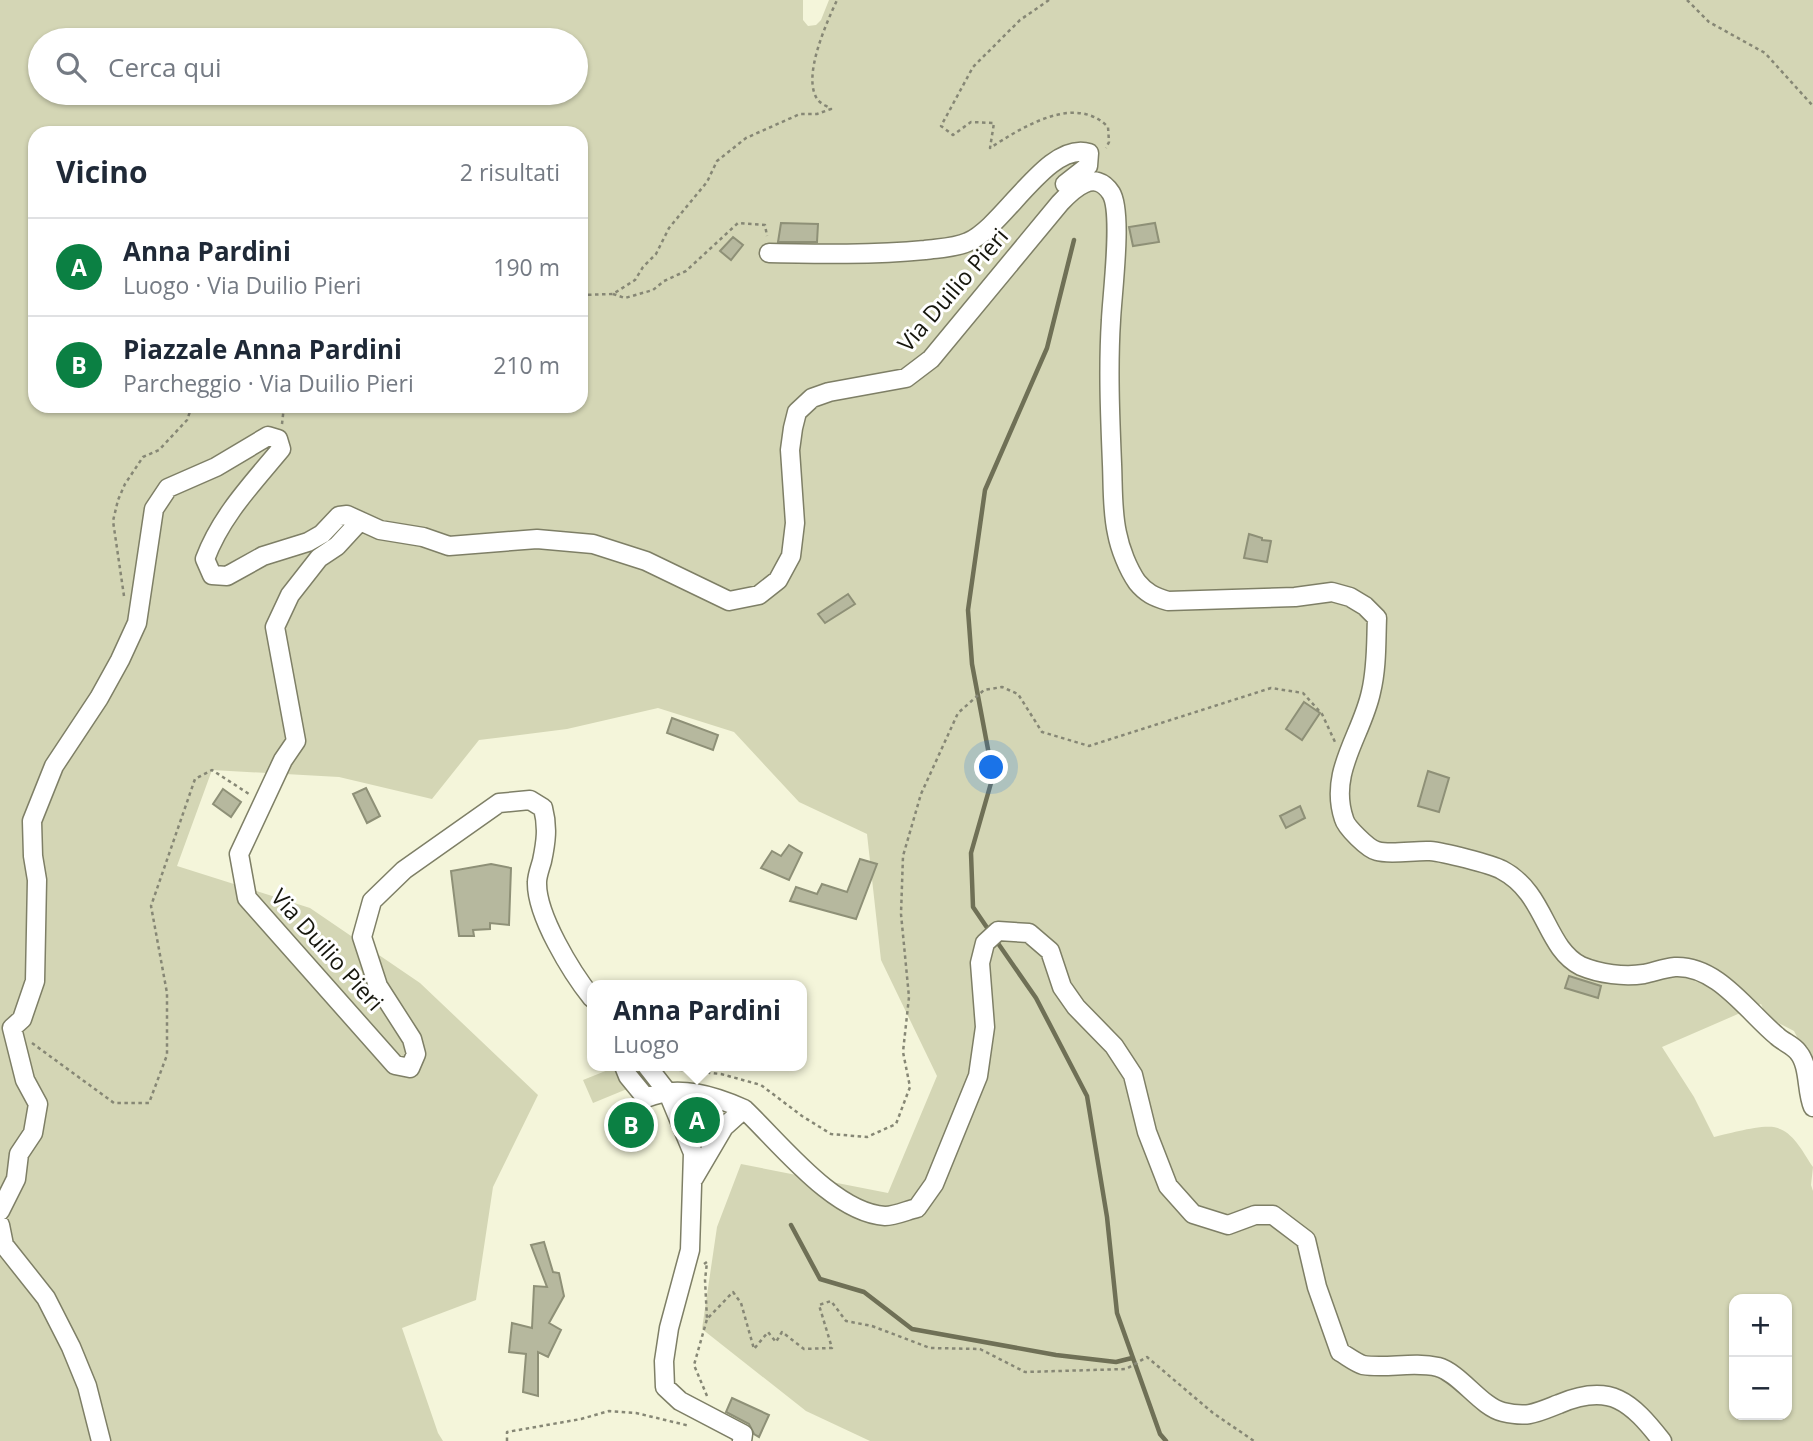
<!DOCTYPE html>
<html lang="it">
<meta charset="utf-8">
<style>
body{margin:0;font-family:"Open Sans",sans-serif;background:#f6f6f7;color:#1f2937}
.controls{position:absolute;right:21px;bottom:21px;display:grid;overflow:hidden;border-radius:14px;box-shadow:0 2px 5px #0004}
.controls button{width:63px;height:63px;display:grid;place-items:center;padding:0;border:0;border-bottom:2px solid #e0e1e3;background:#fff;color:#1f2937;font:35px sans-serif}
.you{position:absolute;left:992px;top:768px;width:24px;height:24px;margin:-18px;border:5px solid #fff;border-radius:50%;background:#1a73e8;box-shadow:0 0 0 10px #1a73e833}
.badge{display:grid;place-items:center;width:46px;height:46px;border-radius:50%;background:#0b8043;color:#fff;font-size:23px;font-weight:700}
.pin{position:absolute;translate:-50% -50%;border:4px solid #fff;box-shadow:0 2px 7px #0006}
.popup{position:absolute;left:587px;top:980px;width:220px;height:91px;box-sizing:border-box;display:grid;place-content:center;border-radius:14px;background:#fff;filter:drop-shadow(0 2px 5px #0005);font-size:23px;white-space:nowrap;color:#747a83}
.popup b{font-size:26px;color:#1f2937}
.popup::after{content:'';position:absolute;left:50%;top:100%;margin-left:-14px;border:14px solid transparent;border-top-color:#fff}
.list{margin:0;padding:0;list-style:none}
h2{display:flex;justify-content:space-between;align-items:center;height:91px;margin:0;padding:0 28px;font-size:30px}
h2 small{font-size:23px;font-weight:400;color:#747a83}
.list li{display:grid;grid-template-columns:46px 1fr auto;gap:21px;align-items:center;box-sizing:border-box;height:98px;padding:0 28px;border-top:2px solid #e0e1e3}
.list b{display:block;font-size:26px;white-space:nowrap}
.list p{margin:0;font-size:23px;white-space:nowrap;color:#747a83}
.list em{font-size:23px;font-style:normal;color:#747a83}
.icon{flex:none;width:38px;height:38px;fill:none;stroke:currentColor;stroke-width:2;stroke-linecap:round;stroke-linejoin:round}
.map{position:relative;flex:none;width:1813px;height:1441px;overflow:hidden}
.search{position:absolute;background:#fff;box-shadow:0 2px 5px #0004;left:28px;top:28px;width:560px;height:77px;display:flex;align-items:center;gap:18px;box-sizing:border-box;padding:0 24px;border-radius:38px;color:#747a83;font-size:26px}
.panel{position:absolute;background:#fff;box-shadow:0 2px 5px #0004;left:28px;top:126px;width:560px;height:287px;border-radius:21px}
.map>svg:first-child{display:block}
</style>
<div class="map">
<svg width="1813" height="1441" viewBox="0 0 1813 1441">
<rect width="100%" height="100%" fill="#f4f5da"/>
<!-- green -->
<path fill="#d4d6b5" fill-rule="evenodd" d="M 0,0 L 803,0 L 803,20 L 808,26 L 816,25 L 821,20 L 829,0 L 1813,0 L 1813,1058 L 1808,1058 L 1794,1031 L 1767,1017 L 1761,1004 L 1662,1047 L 1694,1097 L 1714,1137 C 1729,1134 1767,1122 1780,1129 C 1795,1135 1804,1154 1813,1167 L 1811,1185 L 1813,1191 L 1813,1441 L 870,1441 L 806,1411 L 702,1329 L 717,1227 L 741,1164 L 888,1193 L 937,1076 L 881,960 L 867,834 L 799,802 L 734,732 L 658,708 L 567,729 L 479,740 L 432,799 L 339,777 L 212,770 L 177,866 L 310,908 L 420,983 L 538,1095 L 493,1187 L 476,1300 L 402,1328 L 438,1433 L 443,1441 L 0,1441 ZM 40,40 L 576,40 L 576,93 L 40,93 ZM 35,133 L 581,133 L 581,406 L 35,406 ZM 1734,1299 L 1787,1299 L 1787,1415 L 1734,1415 Z
M 618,1066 L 627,1089 L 593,1103 L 583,1080 Z"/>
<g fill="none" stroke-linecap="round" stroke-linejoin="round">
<!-- stream -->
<path stroke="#6f7056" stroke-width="4.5" d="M 990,932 L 973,907 L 971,853 L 993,776 L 972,664 L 968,610 L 985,490 L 1047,348 L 1074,240
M 995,939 L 1036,998 L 1087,1096 L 1107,1217 L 1117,1313 L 1160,1434 L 1166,1441
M 791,1225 L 820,1279 L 864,1292 L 912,1329 L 1056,1355 L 1116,1362 L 1132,1358"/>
</g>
<!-- building -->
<path fill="#b6b89e" stroke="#8e9077" stroke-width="2" d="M 781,223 L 818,224 L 817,242 L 778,242 Z
M 1155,223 L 1159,242 L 1133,246 L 1129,227 Z
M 733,237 L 743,245 L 731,260 L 720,251 Z
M 1249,534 L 1262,538 L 1262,540 L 1271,541 L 1267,562 L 1244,558 Z
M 848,594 L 855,604 L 825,623 L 818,614 Z
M 1304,702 L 1320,713 L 1302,740 L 1286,729 Z
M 672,718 L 718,735 L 713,750 L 667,733 Z
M 1428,771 L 1449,778 L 1439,812 L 1418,806 Z
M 366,788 L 380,816 L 367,823 L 353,794 Z
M 223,789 L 241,802 L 231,817 L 213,804 Z
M 1300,806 L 1305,818 L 1286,828 L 1280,816 Z
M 789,845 L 802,853 L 789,880 L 761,868 L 772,851 L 781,856 Z
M 860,859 L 877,864 L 856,919 L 790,901 L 796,887 L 817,894 L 822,884 L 847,892 Z
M 491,864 L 511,868 L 509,925 L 490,923 L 490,929 L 473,930 L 474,936 L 459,936 L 451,871 Z
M 1569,976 L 1601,986 L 1598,998 L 1565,988 Z
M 544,1242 L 553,1272 L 559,1273 L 564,1296 L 549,1323 L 561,1330 L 548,1357 L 538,1352 L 538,1396 L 523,1392 L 526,1354 L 509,1352 L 512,1323 L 532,1328 L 534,1286 L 547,1287 L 531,1245 Z
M 732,1398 L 769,1415 L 759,1437 L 754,1434 L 749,1424 L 726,1412 Z"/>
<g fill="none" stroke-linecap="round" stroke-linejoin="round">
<defs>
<path id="minor" d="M 769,253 C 821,254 873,255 925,250 C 939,248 955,248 968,242 C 1004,227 1048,140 1089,153 L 1088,166 L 1065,184
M 360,521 L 337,546 L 319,558 L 290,595 L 275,627 L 296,741 L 283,760 L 239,854 L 247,898 L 395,1065 L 410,1068 L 416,1054 L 412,1039 L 378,986 L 362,937 L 372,901 L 404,870 L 499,803 L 530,800 L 543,808 C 548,827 546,842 542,861 C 540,868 537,876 537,882 C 536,915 572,973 592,998
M 624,1066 L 628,1076 L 646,1098 C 678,1084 715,1096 744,1109 L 724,1127 L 694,1178
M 647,1066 L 668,1093 L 693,1153 L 690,1250 L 669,1328 L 664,1361 L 665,1387 L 680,1401 L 743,1434 L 742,1441
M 744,1109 C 780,1143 834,1213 885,1216 C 895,1216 908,1210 917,1208 L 934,1184 L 978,1076 L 985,1027 L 980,963 L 985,943 L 998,931 L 1029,933 L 1050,951 L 1062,987 L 1076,1007 L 1114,1046 L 1133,1075 L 1147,1132 L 1168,1186 L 1193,1214 L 1228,1225 L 1255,1215 L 1273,1215 L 1306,1240 L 1317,1287 L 1340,1352 C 1347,1356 1356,1363 1363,1365 C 1387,1369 1413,1361 1438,1367 C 1460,1373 1481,1407 1503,1412 C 1528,1418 1536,1413 1559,1404 C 1611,1382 1631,1402 1662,1441
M 0,1211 L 16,1179 L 19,1154 L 33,1133 L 38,1104 L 25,1080 L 12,1028 L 22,1019 L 35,981 L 37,880 L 33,856 L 32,821 L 54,766 L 99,698 L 120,660 L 137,623 L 154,509 L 168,488 L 216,467 L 268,436 L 278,439 L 281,449 C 252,484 221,516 205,559 L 212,575 L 227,576 L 263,556 L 308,542 L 322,534 L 339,516 L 347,515 L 380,530 L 423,537 L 449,546 L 537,539 L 593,544 L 646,561 L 729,601 L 759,595 L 778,580 L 791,556 L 795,523 L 790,450 L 793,428 L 797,412 L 812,398 L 829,392 L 906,378 L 931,359 L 1060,203 C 1073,189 1095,168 1111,193 C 1123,212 1112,295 1111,320 C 1108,367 1110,416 1112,464 C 1113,486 1112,511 1117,533 C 1120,549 1128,569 1137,582 C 1146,593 1154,597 1168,601 L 1295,597 L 1332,592 L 1350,597 L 1365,606 L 1377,618 C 1376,643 1377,667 1371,692 C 1362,735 1328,772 1344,819 C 1346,827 1368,849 1377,851 C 1390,855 1416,850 1430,851 C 1443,852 1491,864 1502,870 C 1546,893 1545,948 1581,966 C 1600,974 1624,977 1644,974 C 1654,972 1664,968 1675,967 C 1717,965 1747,1011 1777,1036 C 1783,1042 1793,1045 1798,1052 C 1810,1066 1806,1091 1813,1107
M 0,1225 L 4,1245 L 46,1298 L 71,1347 L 87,1386 L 101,1441"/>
</defs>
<!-- minor casing -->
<use href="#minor" stroke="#7e7f66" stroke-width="21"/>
<!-- path -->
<path stroke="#868775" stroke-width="2.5" stroke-dasharray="3.5 3.5" stroke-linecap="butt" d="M 1049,0 L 1020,20 L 973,67 L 941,126 L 953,135 L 971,122 L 994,123 L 990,148 C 1021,128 1075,93 1108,127 L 1109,142 L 1106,148
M 1687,0 L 1709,22 L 1765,53 L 1813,106
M 613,294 L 625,298 L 653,290 L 664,281 L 686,271 L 738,223 L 765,225 L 767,236
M 581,295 L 613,294 L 635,280 L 643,267 L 656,254 L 669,228 L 707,182 L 717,161 L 746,138 L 800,114 L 817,114 L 831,109 C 827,106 821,104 818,100 C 801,78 827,22 837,0
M 282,424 L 284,406
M 124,596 L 113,521 L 118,500 L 125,484 L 143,457 L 159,450 L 187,420 L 192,406
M 32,1043 L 114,1103 L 149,1103 L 167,1055 L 167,993 L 151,906 L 195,779 L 212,770 L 249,794
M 672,1069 L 721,1074 L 761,1085 L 802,1116 L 831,1134 L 867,1137 L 896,1124 L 910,1087 L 903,1052 L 909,997 L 901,914 L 903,856 L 921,794 L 958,713 L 984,690 L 1002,687 L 1018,694 L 1042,732 L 1089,746 L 1271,688 L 1303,693 L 1322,714 L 1335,742
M 704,1264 L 707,1262 L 705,1280 L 707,1319 L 733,1292 L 741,1303 L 754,1349 L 768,1332 L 776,1342 L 782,1332 L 804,1349 L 832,1348 L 819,1305 L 831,1301 L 846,1321 L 872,1326 L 930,1348 L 980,1349 L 1025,1372 L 1126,1369 L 1147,1357 L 1213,1413 L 1254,1441
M 707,1396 L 694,1365 L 707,1319
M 507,1441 L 507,1432 L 581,1419 L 609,1411 L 636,1413 L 690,1426"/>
<!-- minor -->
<use href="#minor" stroke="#fff" stroke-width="18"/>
</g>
<g text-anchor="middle" stroke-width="6" stroke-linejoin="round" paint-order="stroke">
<!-- street labels -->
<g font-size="23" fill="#16160d" stroke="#fff">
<text transform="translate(953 290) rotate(-49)" y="8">Via Duilio Pieri</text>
<text transform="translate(327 950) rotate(48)" y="8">Via Duilio Pieri</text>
</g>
</g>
</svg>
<div class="controls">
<button>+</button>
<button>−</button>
</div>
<div class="you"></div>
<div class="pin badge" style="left:697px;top:1120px">A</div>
<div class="popup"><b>Anna Pardini</b>Luogo</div>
<div class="pin badge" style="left:631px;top:1125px">B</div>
<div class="search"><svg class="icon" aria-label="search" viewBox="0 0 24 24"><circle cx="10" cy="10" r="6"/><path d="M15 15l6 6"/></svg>Cerca qui</div>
<section class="panel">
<h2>Vicino<small>2 risultati</small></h2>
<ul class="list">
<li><span class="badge">A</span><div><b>Anna Pardini</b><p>Luogo · Via Duilio Pieri</p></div><em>190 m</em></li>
<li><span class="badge">B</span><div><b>Piazzale Anna Pardini</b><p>Parcheggio · Via Duilio Pieri</p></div><em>210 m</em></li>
</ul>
</section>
</div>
